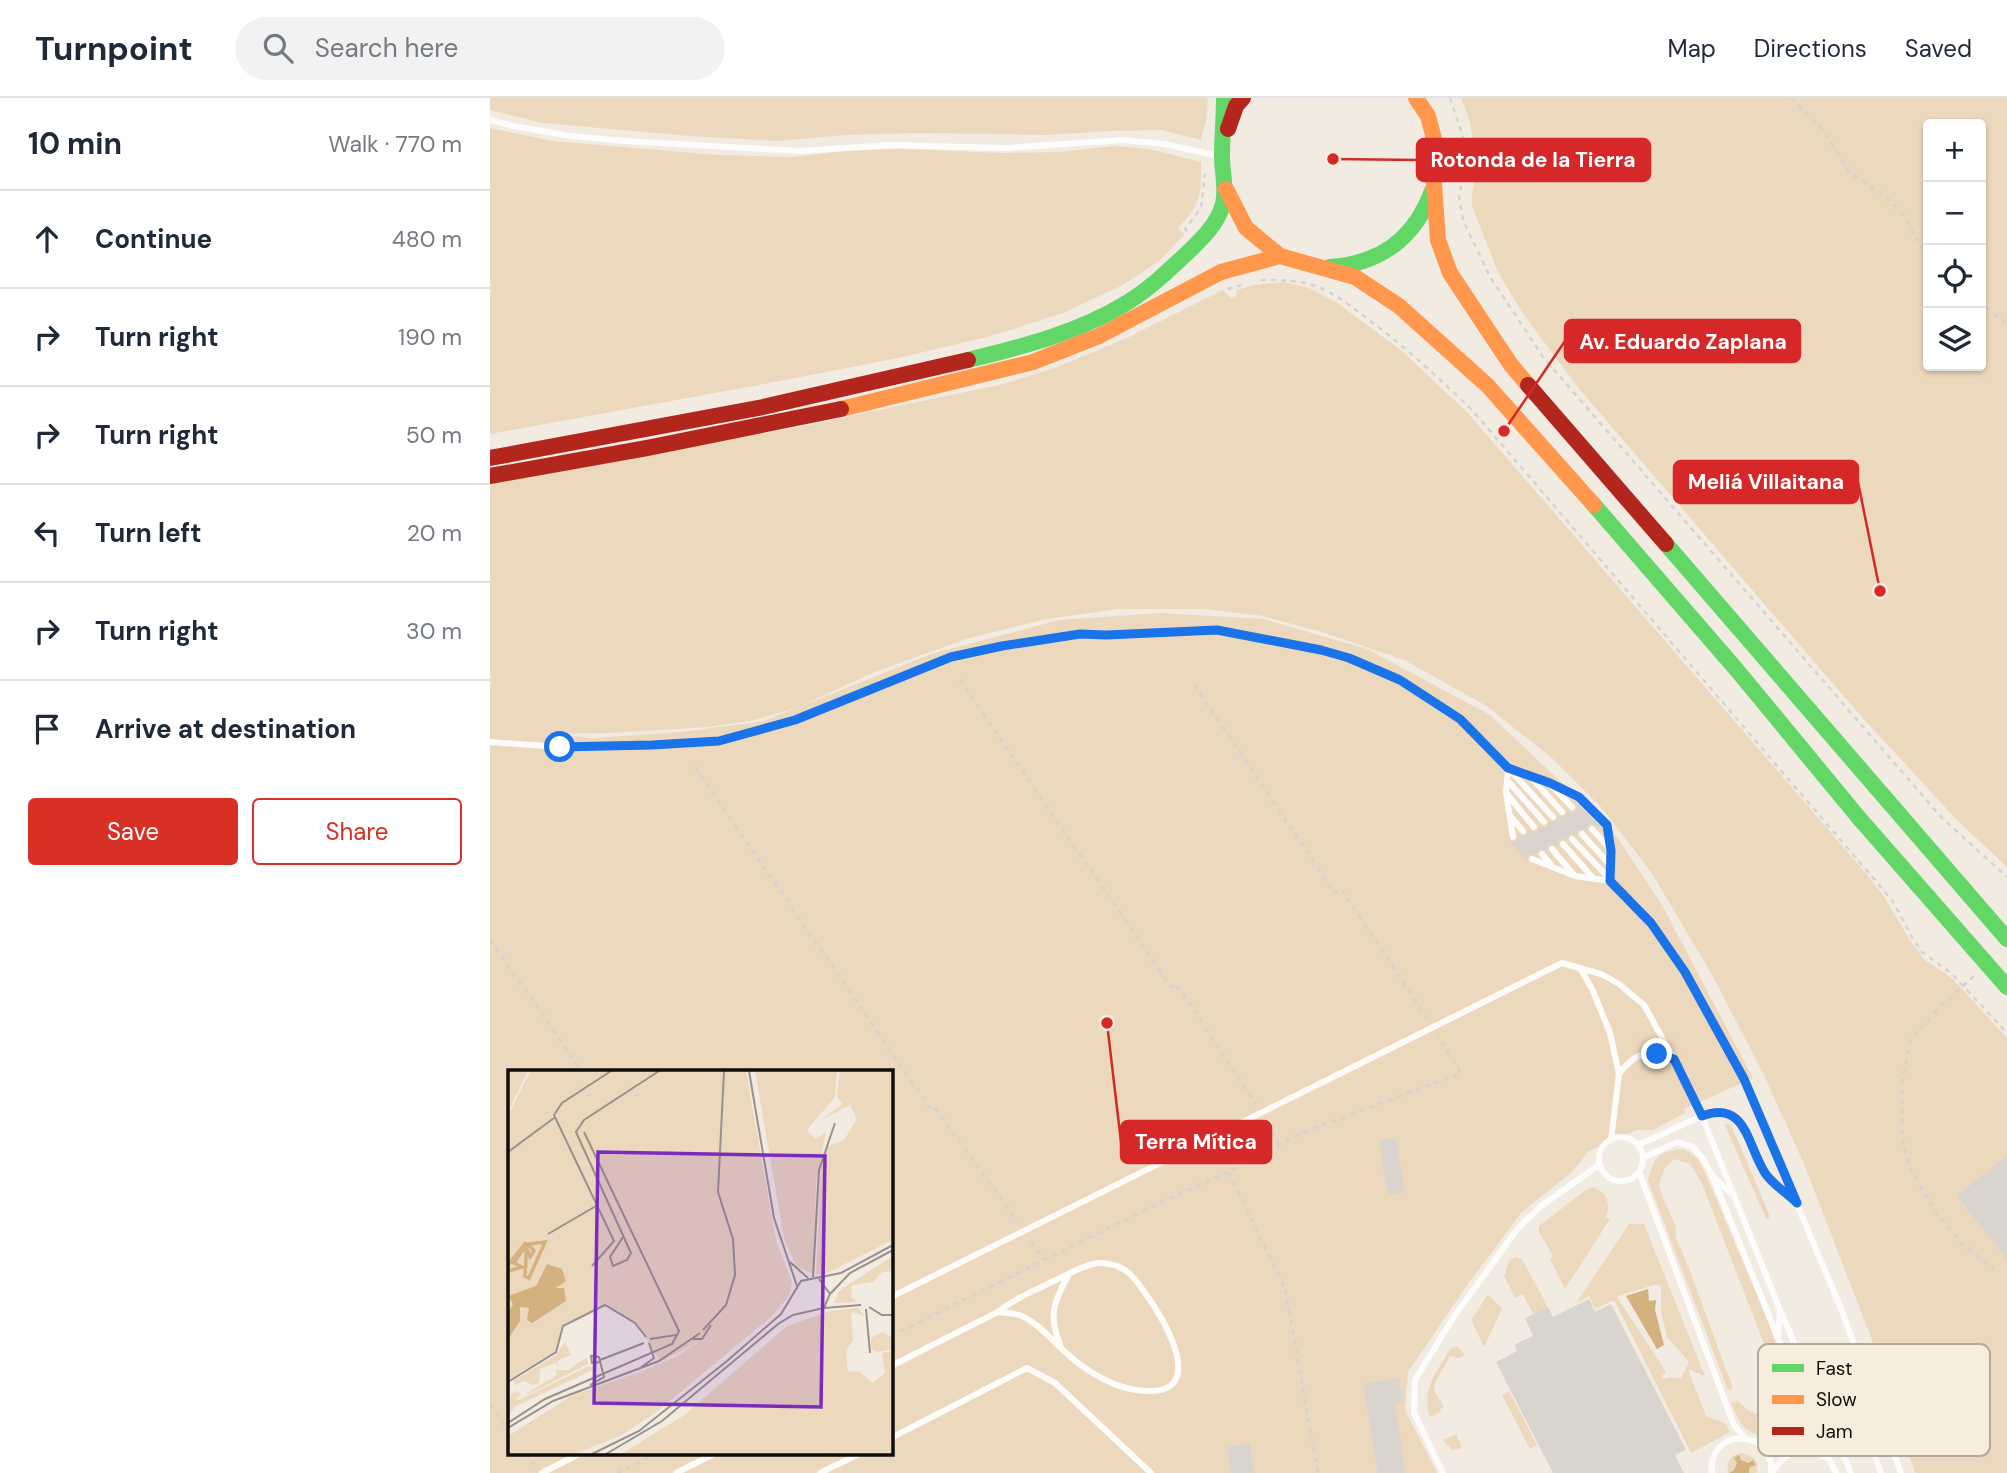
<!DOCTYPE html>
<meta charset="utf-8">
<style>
body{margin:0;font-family:"DM Sans",sans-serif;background:#f2f2f3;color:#1f2937}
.controls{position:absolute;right:21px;top:21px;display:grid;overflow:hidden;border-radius:7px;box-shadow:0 2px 5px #0004}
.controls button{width:63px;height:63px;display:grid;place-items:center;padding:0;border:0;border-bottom:2px solid #e0e1e3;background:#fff;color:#1f2937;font:35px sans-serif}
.stop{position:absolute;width:21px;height:21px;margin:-16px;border:5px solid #1a73e8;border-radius:50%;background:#fff}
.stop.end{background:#1a73e8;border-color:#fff;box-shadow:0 2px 7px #0008}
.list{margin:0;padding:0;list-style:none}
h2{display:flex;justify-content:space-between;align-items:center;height:91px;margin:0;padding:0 28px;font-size:30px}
h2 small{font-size:23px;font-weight:400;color:#747a83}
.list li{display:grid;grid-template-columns:46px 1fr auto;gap:21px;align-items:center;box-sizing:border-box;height:98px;padding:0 28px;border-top:2px solid #e0e1e3}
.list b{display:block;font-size:26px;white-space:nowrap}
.list em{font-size:23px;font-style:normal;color:#747a83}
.actions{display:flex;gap:14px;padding:21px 28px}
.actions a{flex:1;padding:16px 0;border:2px solid #d93025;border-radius:7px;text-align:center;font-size:24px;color:#d93025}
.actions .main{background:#d93025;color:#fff}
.icon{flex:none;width:38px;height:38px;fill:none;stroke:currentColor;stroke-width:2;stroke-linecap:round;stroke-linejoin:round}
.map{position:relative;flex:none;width:1517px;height:1375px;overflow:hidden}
header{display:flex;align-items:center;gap:42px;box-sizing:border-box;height:98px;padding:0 35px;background:#fff;border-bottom:2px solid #e0e1e3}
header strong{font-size:33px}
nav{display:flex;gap:38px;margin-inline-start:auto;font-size:24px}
.search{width:490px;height:63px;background:#f2f2f3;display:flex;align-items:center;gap:18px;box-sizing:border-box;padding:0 24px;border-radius:38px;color:#747a83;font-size:26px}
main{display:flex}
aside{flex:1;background:#fff}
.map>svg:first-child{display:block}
</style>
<header>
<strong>Turnpoint</strong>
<div class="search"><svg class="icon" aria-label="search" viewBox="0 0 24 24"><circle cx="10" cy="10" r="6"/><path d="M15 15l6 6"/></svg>Search here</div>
<nav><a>Map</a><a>Directions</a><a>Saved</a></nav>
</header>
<main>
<aside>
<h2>10 min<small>Walk · 770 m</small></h2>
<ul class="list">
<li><svg class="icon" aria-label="ahead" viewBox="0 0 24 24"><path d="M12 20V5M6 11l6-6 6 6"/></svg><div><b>Continue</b></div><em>480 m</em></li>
<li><svg class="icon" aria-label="right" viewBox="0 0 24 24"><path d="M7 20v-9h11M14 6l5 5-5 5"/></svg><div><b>Turn right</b></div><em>190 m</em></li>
<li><svg class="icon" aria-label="right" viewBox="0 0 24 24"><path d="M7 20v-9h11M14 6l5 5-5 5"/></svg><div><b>Turn right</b></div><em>50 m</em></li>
<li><svg class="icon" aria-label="left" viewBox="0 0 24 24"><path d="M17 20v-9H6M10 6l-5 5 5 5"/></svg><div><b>Turn left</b></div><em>20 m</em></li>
<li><svg class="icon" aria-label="right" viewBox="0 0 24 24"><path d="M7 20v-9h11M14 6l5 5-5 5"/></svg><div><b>Turn right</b></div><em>30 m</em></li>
<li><svg class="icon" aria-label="arrive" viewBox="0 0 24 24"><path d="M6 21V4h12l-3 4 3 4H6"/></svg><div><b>Arrive at destination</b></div></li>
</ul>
<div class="actions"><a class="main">Save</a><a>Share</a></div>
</aside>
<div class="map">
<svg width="1517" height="1375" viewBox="0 0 1517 1375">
<rect width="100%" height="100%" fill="#f2ebe2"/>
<!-- green -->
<path fill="#ecd8bd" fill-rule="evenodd" d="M 0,0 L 717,0 L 718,3 L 716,22 L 711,42 L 671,32 L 618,33 L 556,37 L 428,35 L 354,37 L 289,43 L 200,38 L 53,25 L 0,12 Z
M 971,0 L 1517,0 L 1517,769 L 1468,723 L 1370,617 L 1090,292 L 1031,213 L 1007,172 L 982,108 L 982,96 L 985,78 L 984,49 L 980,24 ZM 1438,26 L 1491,26 L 1491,268 L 1438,268 Z
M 0,30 L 63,43 L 227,57 L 302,59 L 356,53 L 410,51 L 512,55 L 570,54 L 624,48 L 659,51 L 711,64 C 711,97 712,105 688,130 L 695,136 L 669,163 L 631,188 L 573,215 L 498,239 L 408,260 L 285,284 L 0,336 Z
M 794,184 L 819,190 L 846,204 L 912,253 L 977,314 L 1368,766 L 1393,797 L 1421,844 L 1435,862 L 1462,880 L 1517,940 L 1517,1375 L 1425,1375 L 1382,1242 L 1314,1066 L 1273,975 L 1221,875 L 1161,774 L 1111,709 L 1062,660 L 995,607 L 914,562 L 835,535 L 773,518 L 716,511 L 628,511 L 557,521 L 479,540 L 382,575 L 307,610 L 260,623 L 219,629 L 120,635 L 51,636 L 105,640 L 191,634 L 274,623 L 441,556 L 569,522 L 670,515 L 773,521 L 877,551 L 1000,617 L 1123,733 L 1172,807 L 1263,980 L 1194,1011 L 1195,1015 L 1163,1032 L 1147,1032 L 1099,1053 L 1082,1074 L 1031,1115 L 978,1186 L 918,1274 L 915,1312 L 947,1375 L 0,1375 L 0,386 L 319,327 L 513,286 L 564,270 L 637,240 L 733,192 L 741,200 L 746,198 L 747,192 L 764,187 ZM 19,974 L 401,974 L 401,1356 L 19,1356 Z
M 1236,1025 L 1241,1028 L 1245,1036 L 1279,1116 L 1279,1121 L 1276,1121 L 1235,1027 Z
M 1194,1051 L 1208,1061 L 1217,1079 L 1274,1214 L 1307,1300 C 1309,1308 1311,1315 1308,1322 C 1301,1343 1269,1343 1255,1330 C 1248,1323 1245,1314 1241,1305 L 1248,1303 C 1261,1317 1285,1328 1299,1310 L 1212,1086 L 1200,1066 L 1184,1061 L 1175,1070 L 1169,1086 L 1173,1100 L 1186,1129 L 1186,1140 L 1200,1173 L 1243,1290 L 1238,1292 L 1158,1083 C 1164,1059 1168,1053 1194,1051 Z
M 1103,1089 C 1117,1094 1121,1106 1116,1120 L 1120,1121 L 1075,1191 L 1060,1161 L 1063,1158 L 1049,1134 L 1049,1128 L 1097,1091 Z
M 1139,1126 L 1154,1126 L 1215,1278 L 1198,1271 L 1216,1318 L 1235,1325 L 1240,1334 L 1201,1355 L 1124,1202 L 1105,1211 L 1099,1198 L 1086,1205 ZM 1164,1187 L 1171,1188 L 1171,1213 L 1177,1239 L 1199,1264 L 1191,1280 L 1179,1279 L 1174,1281 L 1172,1278 L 1176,1274 L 1127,1199 L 1134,1196 Z
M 1026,1159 L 1032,1161 L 1058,1209 L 1043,1216 L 1033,1196 L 1025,1200 L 1014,1178 L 1019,1163 Z
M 997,1198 L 1000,1198 L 1012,1211 L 994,1249 L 981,1222 Z
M 967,1248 L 975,1257 L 968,1260 L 960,1258 L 945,1285 L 944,1292 L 954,1309 L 950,1311 L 951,1314 L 940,1319 C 931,1290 946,1276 960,1251 Z
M 1019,1293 L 1047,1347 L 1040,1351 L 1012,1297 Z
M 966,1336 L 972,1350 L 962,1352 L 953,1342 Z
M 1252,1355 C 1264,1357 1269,1363 1267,1375 L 1259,1375 L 1263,1362 L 1258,1365 L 1247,1365 L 1244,1372 L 1238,1375 C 1236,1363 1241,1357 1252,1355 Z"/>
<!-- water -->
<path fill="#d3b27f" d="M 1158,1191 L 1159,1203 L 1166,1202 L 1165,1212 L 1174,1247 L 1167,1251 L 1136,1198 Z
M 1249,1357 L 1251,1362 L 1258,1365 L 1263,1362 L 1266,1367 L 1260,1369 L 1259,1375 L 1239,1375 L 1244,1372 L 1247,1365 L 1244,1360 Z"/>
<!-- building -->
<path fill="#d9d4cd" d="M 1088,706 L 1109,728 L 1100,726 L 1097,729 L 1097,733 L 1090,731 L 1087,734 L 1087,738 L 1081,735 L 1078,737 L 1076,742 L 1070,741 L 1067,748 L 1060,746 L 1057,748 L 1057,753 L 1050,751 L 1046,757 L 1039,756 L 1037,760 L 1037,764 L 1020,744 L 1027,743 L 1028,736 L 1032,738 L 1036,738 L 1038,731 L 1044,735 L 1049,732 L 1049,727 L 1053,730 L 1057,729 L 1060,723 L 1065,724 L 1069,718 L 1075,719 L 1077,712 L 1081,715 L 1085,714 Z
M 906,1040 L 915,1094 L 898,1096 L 889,1042 Z
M 1517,1058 L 1517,1161 L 1467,1098 Z
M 1099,1201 L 1105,1214 L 1121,1206 L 1196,1352 L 1185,1357 L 1194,1375 L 1063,1375 L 1006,1264 L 1027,1253 L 1024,1247 L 1043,1238 L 1035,1220 L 1058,1209 L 1063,1219 Z
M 909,1280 L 913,1303 L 905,1305 L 915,1375 L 888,1375 L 873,1286 Z
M 760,1345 L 764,1375 L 741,1375 L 737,1349 Z"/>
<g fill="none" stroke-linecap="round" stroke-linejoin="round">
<!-- path -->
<path stroke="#d5d3d1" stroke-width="2.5" stroke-dasharray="5 5" stroke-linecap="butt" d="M 960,0 L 973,39 L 975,70 L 969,98 L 973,122 L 999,177 L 1053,259 L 1452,720 L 1517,779
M 1301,0 L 1334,33 L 1360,75 L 1395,98 L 1413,116 L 1438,161
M 697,133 L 695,131 L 711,110 L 715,76
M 771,182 C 787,182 803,182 819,186 C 839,191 858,206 874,218 C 913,247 948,279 983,313 L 1402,802 L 1423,841 L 1432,854 L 1461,875 L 1517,935
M 738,190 L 739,191 L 754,186
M 1491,200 L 1498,211 L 1517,226
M 470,582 L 681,889 L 685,886 L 694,897 L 766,1007
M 704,587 L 845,795 L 851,791 L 937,920
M 205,669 L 442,1013 L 446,1011 L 527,1123
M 0,841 L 92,974
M 1484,878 L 1450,909 L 1421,941 L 1412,985 L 1412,1041 L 1420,1070 L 1444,1112 L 1471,1145 L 1504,1171
M 777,1025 L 789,1046
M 739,1075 L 795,1190 L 828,1375
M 541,1143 L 553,1160
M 401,1238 L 663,1108 L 738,1074 L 814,1034 L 971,975 L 948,938
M 0,1307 L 19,1333
M 36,1356 L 44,1367
M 127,1375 L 166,1356"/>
<!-- lane -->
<path stroke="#fdfcfb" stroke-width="6" d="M 0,22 L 23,28 L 81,38 L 133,43 L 309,53 L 401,47 L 517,50 L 633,42 L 674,46 L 729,58
M 0,644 L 70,649 L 162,647 L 229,643 L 305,622 L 461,559 L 512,548 L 590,536 L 617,537 L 727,532 L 831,552 L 859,560 L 910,582 L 970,621 L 1018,670 L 1063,719
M 1018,670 L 1016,695 L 1023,739
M 1021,670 L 1060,685 L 1089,699 L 1117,728 L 1121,753 L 1120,783
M 1041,679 L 1072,714
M 1017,682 L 1054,724
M 1062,688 L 1082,709
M 1016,695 L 1044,729
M 1021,719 L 1033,733
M 1102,731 L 1120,751
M 1092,736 L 1121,768
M 1082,741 L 1161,825 L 1195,874 L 1254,981 L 1350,1208 L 1411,1375
M 1073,746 L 1104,781
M 1062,751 L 1084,777
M 1052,756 L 1063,769
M 1042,761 L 1085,778 L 1120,783
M 1090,870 L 1103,893 L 1120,935 L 1129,976 L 1121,1042
M 1129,976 C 1147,952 1157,953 1184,961
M1109 1061a22 22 0 1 1 44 0a22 22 0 1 1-44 0Z
M 1148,1047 L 1212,1018 L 1223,1014 L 1235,1014 L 1247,1019 L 1275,1076 L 1305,1103
M 1153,1060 L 1187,1044 L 1203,1049 L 1214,1062 L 1222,1077 L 1240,1095
M 1149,1074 L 1244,1327 L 1255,1340
M 1222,1077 L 1316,1309 L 1314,1324 L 1309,1333
M 401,1199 L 1072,865 L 1111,876 L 1129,886 L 1154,907 L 1184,961 L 1212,1018 L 1290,1212 L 1361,1375
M 1288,1238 L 1290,1213
M 570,1246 C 558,1218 564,1203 578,1178
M 401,1268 L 508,1214 C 525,1200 544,1193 564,1183 C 577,1177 590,1169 603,1166 C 608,1165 615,1165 619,1166 C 626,1167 634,1171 639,1175 C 659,1195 725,1292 661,1293 C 629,1294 598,1275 575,1254 C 562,1242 550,1227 534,1219 C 527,1215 516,1215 508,1214
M 401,1340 L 537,1270 L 565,1285 L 661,1375
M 1266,1344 C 1277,1351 1282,1360 1281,1373
M 52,1375 L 89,1356
M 186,1375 L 224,1356
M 330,1375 L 369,1356
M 953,1375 L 924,1315 L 925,1282 L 963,1220 L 1028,1130 L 1051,1108 L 1109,1067
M 1222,1375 C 1220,1362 1226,1349 1238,1343 C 1251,1336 1262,1345 1275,1344 C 1297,1343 1317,1328 1337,1321 C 1344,1318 1351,1317 1359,1315 L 1373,1326 L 1391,1375
M 1282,1375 C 1289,1363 1303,1349 1318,1352 C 1325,1352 1333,1358 1339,1361 L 1346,1375"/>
<!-- fast -->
<path stroke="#63d668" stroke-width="16" d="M 840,169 C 890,166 925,140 942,93
M 478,262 C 532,249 590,234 638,204 C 659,191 677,174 695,157 C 710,143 728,126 733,106 C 737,91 732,74 732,59 C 732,39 734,20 734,0
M 1104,407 L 1246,571 L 1369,720 L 1517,889
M 1176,446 L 1517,841"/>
<!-- slow -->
<path stroke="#ff974d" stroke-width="16" d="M 926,0 L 938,18 L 947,52 L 944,86 L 948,142 L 960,175 L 1021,267 L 1038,287
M 736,91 L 756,130 L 790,158 L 865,179 L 909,208 L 998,288 L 1104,407
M 351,311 L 543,264 L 609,238 L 731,174 L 790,158"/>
<!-- jam -->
<path stroke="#b3261e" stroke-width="16" d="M 738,31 L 746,8 L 753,0
M 1038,287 L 1176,446
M 0,360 L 273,309 L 478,262
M 0,378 L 157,350 L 351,311"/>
</g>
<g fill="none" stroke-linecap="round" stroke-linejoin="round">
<!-- route -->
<path stroke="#1a73e8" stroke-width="9" d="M 70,649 L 162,647 L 229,643 L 305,622 L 461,559 L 512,548 L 590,536 L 617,537 L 727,532 L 831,552 L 859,560 L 910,582 L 970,621 L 1018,670 L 1060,685 L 1089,699 L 1117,727 L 1121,753 L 1120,783 L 1161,825 L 1195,874 L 1254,981 L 1307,1105 C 1297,1095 1282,1086 1275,1075 C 1257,1047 1256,1001 1212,1018 L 1184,961 L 1167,956"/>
</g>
<!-- overview -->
<g transform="translate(18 972)">
<rect width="385" height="385" fill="#f2ebe2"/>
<path d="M 0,1 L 20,1 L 0,42 ZM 22,1 L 238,1 L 268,170 L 284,212 L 281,226 L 263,247 L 147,343 L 114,365 L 66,384 L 0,384 L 0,366 L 63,326 L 137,300 L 169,286 L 192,271 L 152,292 L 130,254 L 98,234 L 54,255 L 47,281 L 0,310 L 0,46 ZM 247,1 L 329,1 L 327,27 L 299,60 L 307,69 L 318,62 L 308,112 L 305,204 L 288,196 L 276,168 ZM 332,1 L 385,1 L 385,170 L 315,205 L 308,204 L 313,95 L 319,77 L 336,70 L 349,49 L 342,35 L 313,50 L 334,34 L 329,27 ZM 385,186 L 385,201 L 374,202 L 365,212 L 344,215 L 343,227 L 349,232 L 326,233 L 332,220 ZM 350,238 L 356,245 L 343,242 L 345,270 L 338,281 L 340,302 L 351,301 L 364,313 L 377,303 L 374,283 L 385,281 L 385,384 L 113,384 L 175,346 L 279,256 L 322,241 ZM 374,262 L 385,268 L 385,279 L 369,282 L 363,279 L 363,268 ZM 57,272 L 63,285 L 49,291 L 51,298 L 47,293 L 32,299 L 31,313 L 25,315 L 16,311 L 7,315 L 5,311 L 48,285 ZM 79,287 L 80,294 L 27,321 L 19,324 L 17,324 L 49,305 L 47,300 L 60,300 ZM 81,296 L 89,298 L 8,336 L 0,345 L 3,324 L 10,321 L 13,325 L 7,328 L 11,330 Z" fill="#ecd8bd"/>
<path d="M 39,194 L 54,199 L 58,211 L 48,218 L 56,218 L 58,231 L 24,253 L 19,250 L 21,238 L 12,237 L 12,251 L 0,269 L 0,243 L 5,234 L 0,226 L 28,216 Z" fill="#d3b27f"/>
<path fill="none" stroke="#d3b27f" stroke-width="3.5" d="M 0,195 L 17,174 L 19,177 L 18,184 L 18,188 L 17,206 L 21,208 L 37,172 L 20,174 L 26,181 L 22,187 L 19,179 L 18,179 L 14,181 L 6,193 L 14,197 L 0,201"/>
<path fill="none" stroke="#98928b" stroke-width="2" d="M 241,1 L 266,148 L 289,216M 0,82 L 46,48M 40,164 L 88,136M 115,167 L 102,187 L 105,196 L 119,190 L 123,183 L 68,62 L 76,50 L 151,1M 282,192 L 300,208M 84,196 L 106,171 L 46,45 L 54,33 L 103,1M 305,207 L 311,100 L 327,53M 322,224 L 342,203 L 385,180M 361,237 L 374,245 L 385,245M 316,238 L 353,235M 358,239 L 362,283M 195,260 L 218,235 L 227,205 L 225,169 L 210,122 L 216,1M 142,269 L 168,265M 185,269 L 194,269 L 203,255M 92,290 L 136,273M 132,298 L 146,288 L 141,273M 0,312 L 48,282 L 55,256 L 97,235 L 127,253 L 138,267M 82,315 L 96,307 L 91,287 L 83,286 L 84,293 L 92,292M 0,353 L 37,329 L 164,274 L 171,261 L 76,62M 0,358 L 45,331 L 151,291 L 192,263M 84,384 L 131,361 L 219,291 L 273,244 L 293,211 L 333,203 L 385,175M 98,384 L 154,351 L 270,254 L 285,245 L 316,238 L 322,224 L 311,209"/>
<path fill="#7b2cbf" fill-opacity="0.15" stroke="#7b2cbf" stroke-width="3.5" d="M 90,82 L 317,86 L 313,337 L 86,333 Z"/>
<rect width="385" height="385" fill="none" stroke="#110d08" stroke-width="3.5"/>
</g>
<!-- legend -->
<rect x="1268" y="1246" width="232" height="112" rx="10" fill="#f8ecdc" stroke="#b3a99c" stroke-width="2"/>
<rect x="1282" y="1266" width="32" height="8" fill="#63d668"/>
<rect x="1282" y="1297" width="32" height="9" fill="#ff974d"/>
<rect x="1282" y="1329" width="32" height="8" fill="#b3261e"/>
<g font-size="19" fill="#110d08">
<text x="1326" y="1277">Fast</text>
<text x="1326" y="1308">Slow</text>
<text x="1326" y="1340">Jam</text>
</g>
<!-- callouts -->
<path fill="none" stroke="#d62828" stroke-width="2.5" d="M843 61L927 62M1014 333L1075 243M1390 493L1368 384M617 925L631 1044"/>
<g fill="#d62828" stroke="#f8ecdc" stroke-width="2.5">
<circle cx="843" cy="61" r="7"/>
<circle cx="1014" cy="333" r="7"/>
<circle cx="1390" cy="493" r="7"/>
<circle cx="617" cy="925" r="7"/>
</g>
<g fill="#d62828" stroke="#d62828" stroke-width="2.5">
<rect x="927" y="41" width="233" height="42" rx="7"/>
<rect x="1075" y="222" width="235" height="42" rx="7"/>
<rect x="1184" y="363" width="184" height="42" rx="7"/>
<rect x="631" y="1023" width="150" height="42" rx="7"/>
</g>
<g font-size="21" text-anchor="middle" font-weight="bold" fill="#fff">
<text x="1043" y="69">Rotonda de la Tierra</text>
<text x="1193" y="251">Av. Eduardo Zaplana</text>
<text x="1276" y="391">Meliá Villaitana</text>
<text x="706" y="1051">Terra Mítica</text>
</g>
</svg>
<div class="controls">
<button>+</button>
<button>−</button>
<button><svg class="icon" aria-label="locate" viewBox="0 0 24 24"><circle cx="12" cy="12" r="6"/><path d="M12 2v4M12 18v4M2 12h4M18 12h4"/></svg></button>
<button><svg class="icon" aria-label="layers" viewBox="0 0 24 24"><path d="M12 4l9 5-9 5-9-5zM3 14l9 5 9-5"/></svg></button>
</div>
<div class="stop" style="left:70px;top:649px"></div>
<div class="stop end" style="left:1167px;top:956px"></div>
</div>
</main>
